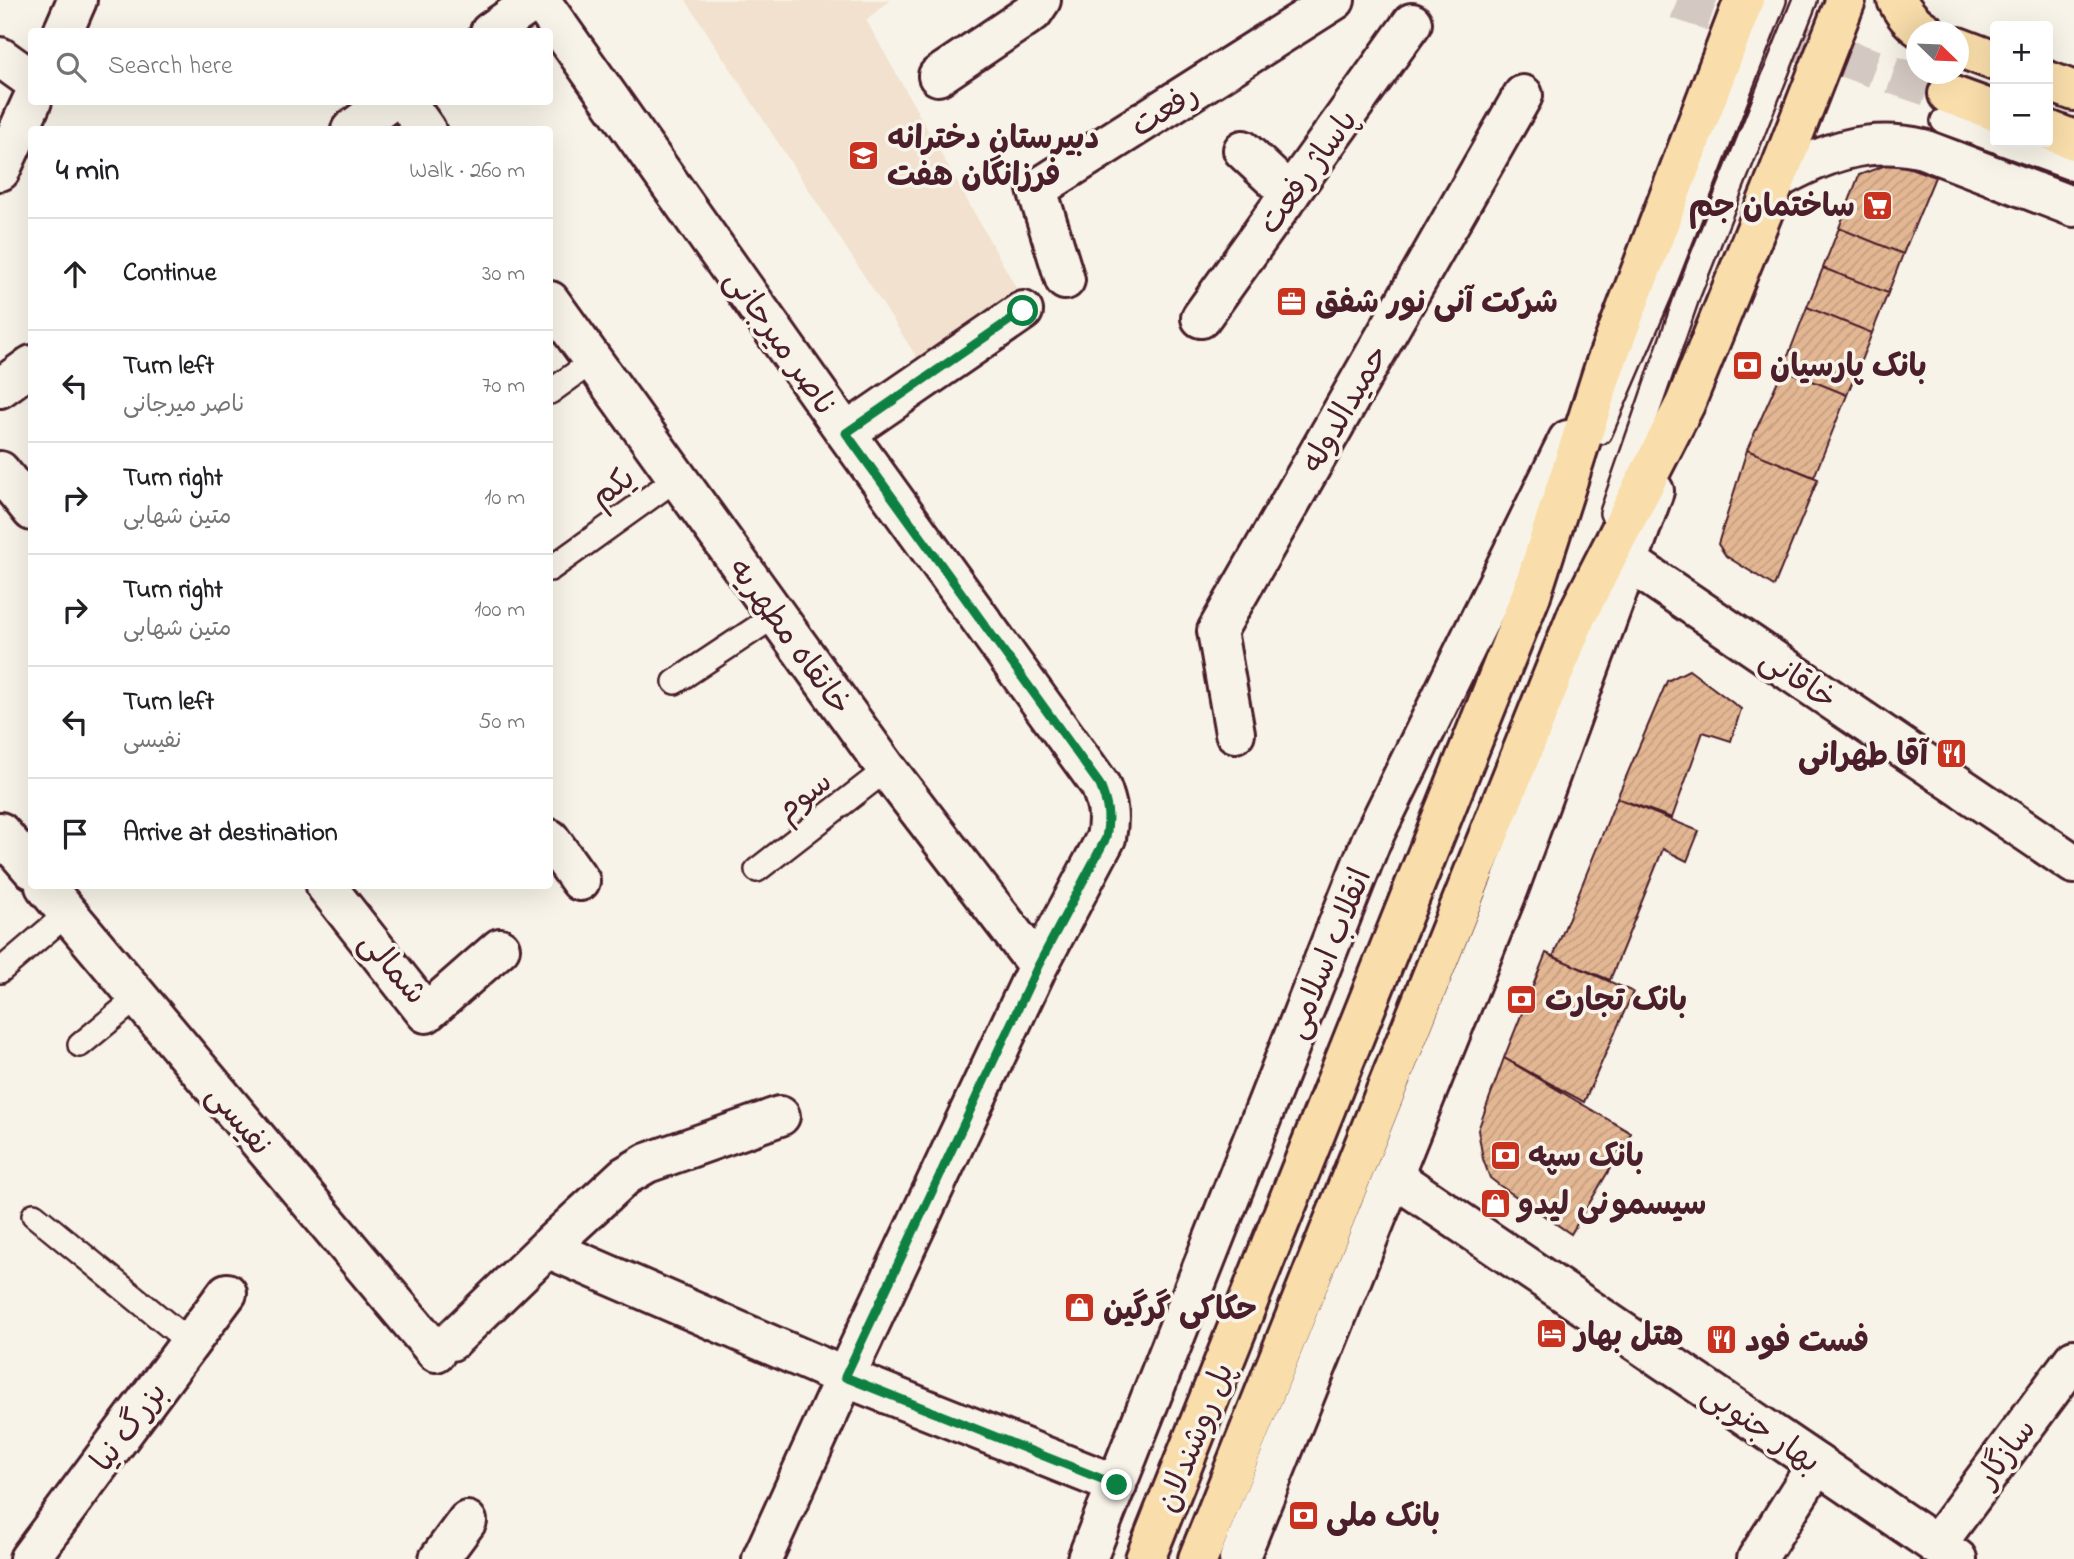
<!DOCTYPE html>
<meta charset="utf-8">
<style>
body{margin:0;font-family:"Indie Flower","Playpen Sans Arabic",sans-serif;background:#f2f2f2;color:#202124}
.controls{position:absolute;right:21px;top:21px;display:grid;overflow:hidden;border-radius:7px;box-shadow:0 7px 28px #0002}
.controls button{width:63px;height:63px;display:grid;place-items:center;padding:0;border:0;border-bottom:2px solid #e0e0e0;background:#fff;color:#202124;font:35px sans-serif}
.compass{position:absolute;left:1906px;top:21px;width:63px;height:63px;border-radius:50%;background:#fff;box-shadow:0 7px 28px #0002;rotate:113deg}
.stop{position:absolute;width:21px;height:21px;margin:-16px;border:5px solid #0b8043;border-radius:50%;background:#fff}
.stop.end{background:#0b8043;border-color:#fff;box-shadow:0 2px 7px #0008}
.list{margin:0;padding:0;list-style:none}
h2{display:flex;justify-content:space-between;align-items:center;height:91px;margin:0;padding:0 28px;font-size:30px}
h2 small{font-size:23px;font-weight:400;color:#757577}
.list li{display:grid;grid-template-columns:46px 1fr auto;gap:21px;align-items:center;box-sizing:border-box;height:112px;padding:0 28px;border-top:2px solid #e0e0e0}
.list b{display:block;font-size:26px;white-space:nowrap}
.list p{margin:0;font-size:23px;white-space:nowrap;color:#757577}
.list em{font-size:23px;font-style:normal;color:#757577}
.icon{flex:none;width:38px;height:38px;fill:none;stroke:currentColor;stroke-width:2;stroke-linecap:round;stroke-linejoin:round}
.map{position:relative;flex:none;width:2074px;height:1559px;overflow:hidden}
.search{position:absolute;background:#fff;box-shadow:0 7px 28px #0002;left:28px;top:28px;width:525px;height:77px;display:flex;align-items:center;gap:18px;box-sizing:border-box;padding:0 24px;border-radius:7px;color:#757577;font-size:26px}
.panel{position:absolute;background:#fff;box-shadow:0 7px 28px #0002;left:28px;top:126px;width:525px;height:763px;border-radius:7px}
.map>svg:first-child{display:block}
</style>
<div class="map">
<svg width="2074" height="1559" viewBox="0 0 2074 1559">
<defs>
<pattern id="building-hatch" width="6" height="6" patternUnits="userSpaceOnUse" patternTransform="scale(1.75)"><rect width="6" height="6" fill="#e3b793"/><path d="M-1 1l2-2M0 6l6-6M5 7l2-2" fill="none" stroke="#c49d7f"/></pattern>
</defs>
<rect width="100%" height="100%" fill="#f7f3e8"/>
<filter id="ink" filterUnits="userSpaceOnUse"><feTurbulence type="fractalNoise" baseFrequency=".0143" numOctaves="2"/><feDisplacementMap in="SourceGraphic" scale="14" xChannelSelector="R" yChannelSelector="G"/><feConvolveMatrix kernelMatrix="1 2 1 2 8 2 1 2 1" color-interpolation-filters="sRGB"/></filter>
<g filter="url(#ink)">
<!-- built -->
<path fill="#f1e1ce" d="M 686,0 L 890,0 L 866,20 L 1018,291 L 918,359 Z"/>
<!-- building -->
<path fill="url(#building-hatch)" stroke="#4a1f2b" stroke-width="2" d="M 1894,162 L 1935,177 L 1903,254 L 1839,228 L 1859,175 Z
M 1839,228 L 1903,254 L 1888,293 L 1823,268 Z
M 1823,268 L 1888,293 L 1872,333 L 1807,307 Z
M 1807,307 L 1872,333 L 1847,395 L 1783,369 Z
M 1783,369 L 1847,395 L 1814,477 L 1747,450 Z
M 1747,450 L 1818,479 L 1774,586 L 1726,556 L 1718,544 Z
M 1689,670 L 1741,709 L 1731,741 L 1703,732 L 1672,818 L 1617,798 L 1667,681 Z
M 1617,798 L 1699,831 L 1687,861 L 1663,849 L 1610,980 L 1553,957 Z
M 1546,953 L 1633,992 L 1584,1102 L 1504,1058 Z
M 1504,1058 L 1631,1133 L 1571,1234 L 1499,1185 L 1490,1178 L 1483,1159 L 1478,1130 Z"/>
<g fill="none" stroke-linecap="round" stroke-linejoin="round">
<!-- primary-tunnel -->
<path stroke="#d4c9c2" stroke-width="38" stroke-dasharray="38 19" stroke-linecap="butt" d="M 1677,0 L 1948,94"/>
<defs>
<path id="service" d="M 1943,121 L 1995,140
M 2000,142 L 2074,169
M 550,392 L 593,361
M 1600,432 L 1660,293 L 1774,0
M 1612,513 L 1688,294 L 1805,0
M 550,569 L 677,478
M 675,682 L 776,615
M 757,870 L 887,769
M 0,971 L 68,913
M 80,1045 L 138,997
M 34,1215 L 189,1342"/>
<path id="minor" d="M 540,0 L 846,433 L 1100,785 C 1108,805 1110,816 1106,838 L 1038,966 L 845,1377 L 762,1559
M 0,57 L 32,80
M 938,76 L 1033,12 L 1041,0
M 406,102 L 426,130
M 1243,150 L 1290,194
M 1776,180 C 1824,153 1867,136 1923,149 L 2074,207
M 1065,280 L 1037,189 L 1335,0
M 550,301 L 887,769 L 1038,966
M 1201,318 L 1412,23
M 846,433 L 1023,311
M 0,471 L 32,511
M 1629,562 L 2074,864
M 1235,733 L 1217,631 L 1523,95
M 0,832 L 32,869
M 550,839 L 580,881
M 45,886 L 436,1352
M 326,886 L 426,1013 L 500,948
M 547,1248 L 845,1377 L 1117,1485
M 451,1341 L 547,1248 L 625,1176 L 647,1163 L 780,1116
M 1936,1545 L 2074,1359
M 29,1559 L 227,1293
M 439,1559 L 467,1521
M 1757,1559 L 1817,1464"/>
<path id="tertiary" d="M 490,32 L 536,0
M 351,130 L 389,102
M 0,388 L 32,365"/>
<path id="secondary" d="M 63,32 L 77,0
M 0,171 L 32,101
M 1394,1177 L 1957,1559
M 1087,1559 L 1371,841 L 1568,440
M 1239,1559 L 1509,888 L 1654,491"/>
<path id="primary" d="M 1897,0 C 1904,14 1912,24 1926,32
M 1958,47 L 1995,61
M 2048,81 L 2074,91
M 1948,94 L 1995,111
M 2048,130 L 2074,140
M 1145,1559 L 1531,595 L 1605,365 L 1744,0
M 1198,1559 L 1577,615 L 1685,404 L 1776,180 L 1846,0"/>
</defs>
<!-- service casing -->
<use href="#service" stroke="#4a1f2b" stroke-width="28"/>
<!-- minor casing -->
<use href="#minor" stroke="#4a1f2b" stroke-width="44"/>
<!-- tertiary casing -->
<use href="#tertiary" stroke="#4a1f2b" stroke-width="44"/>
<!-- secondary casing -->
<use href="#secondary" stroke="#4a1f2b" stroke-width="44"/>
<!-- primary casing -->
<use href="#primary" stroke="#4a1f2b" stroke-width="44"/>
<!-- service -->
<use href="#service" stroke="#f7f3e8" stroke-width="23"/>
<!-- minor -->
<use href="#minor" stroke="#f7f3e8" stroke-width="38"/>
<!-- tertiary -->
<use href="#tertiary" stroke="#f7f3e8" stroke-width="38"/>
<!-- secondary -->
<use href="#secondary" stroke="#f7f3e8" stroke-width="38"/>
<!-- primary -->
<use href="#primary" stroke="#f9deab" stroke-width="38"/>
</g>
</g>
<g fill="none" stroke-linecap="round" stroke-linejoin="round" filter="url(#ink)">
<!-- route -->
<path stroke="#0b8043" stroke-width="9" d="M 1023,311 L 846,433 L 1100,785 C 1108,805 1110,816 1106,838 L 1038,966 L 845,1377 L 1117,1485"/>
</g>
<!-- icons -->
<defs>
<symbol id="school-square" viewBox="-11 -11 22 22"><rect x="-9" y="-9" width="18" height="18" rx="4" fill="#c8321e" stroke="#f7f3e8"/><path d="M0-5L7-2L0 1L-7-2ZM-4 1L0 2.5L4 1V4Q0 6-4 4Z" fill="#fff"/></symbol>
<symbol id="supermarket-square" viewBox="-11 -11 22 22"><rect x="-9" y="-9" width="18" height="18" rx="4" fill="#c8321e" stroke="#f7f3e8"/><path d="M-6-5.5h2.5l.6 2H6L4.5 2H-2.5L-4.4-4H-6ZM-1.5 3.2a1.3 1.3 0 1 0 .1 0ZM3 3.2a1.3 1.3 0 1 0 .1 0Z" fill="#fff"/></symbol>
<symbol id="office-square" viewBox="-11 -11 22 22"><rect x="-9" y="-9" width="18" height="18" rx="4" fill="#c8321e" stroke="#f7f3e8"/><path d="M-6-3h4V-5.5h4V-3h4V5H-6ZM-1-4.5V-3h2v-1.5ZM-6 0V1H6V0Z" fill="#fff"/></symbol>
<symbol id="bank-square" viewBox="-11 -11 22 22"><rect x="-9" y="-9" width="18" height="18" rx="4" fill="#c8321e" stroke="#f7f3e8"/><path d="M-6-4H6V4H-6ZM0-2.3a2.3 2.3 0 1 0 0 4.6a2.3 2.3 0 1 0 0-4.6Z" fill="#fff"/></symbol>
<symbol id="restaurant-square" viewBox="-11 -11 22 22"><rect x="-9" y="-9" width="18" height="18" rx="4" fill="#c8321e" stroke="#f7f3e8"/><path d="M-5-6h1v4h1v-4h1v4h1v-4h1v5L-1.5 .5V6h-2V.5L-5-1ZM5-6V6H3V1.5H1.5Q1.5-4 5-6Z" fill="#fff"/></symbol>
<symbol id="shop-square" viewBox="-11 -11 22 22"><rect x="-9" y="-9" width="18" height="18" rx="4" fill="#c8321e" stroke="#f7f3e8"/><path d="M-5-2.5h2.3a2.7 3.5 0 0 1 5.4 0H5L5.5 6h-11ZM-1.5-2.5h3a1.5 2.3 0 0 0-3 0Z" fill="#fff"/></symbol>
<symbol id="hotel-square" viewBox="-11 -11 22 22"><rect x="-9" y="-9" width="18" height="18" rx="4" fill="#c8321e" stroke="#f7f3e8"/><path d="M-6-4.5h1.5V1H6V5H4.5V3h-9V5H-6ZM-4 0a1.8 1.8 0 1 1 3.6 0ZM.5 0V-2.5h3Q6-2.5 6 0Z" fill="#fff"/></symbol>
</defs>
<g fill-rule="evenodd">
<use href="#school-square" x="846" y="138" width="35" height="35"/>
<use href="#supermarket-square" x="1860" y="188" width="35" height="35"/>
<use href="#office-square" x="1274" y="284" width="35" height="35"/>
<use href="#bank-square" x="1730" y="348" width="35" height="35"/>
<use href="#restaurant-square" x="1934" y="736" width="35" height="35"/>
<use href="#bank-square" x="1504" y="982" width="35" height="35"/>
<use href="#bank-square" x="1488" y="1138" width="35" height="35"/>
<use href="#shop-square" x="1478" y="1186" width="35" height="35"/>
<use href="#shop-square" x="1062" y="1290" width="35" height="35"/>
<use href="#hotel-square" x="1534" y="1316" width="35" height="35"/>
<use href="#restaurant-square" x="1704" y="1322" width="35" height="35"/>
<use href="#bank-square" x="1286" y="1498" width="35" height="35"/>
</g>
<g text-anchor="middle" stroke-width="7" stroke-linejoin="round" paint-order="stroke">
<!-- street labels -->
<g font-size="32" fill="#4a1f2b" stroke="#f7f3e8">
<text transform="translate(1164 109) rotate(-32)" y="11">رفعت</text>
<text transform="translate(1307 171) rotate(-54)" y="11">پاساژ رفعت</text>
<text transform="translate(782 342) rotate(55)" y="11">ناصر میرجانی</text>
<text transform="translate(1344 408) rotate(-60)" y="11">حمیدالدوله</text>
<text transform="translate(612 486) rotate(-35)" y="11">یکم</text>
<text transform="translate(791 636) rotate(54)" y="11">خانقاه مطهریه</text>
<text transform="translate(1799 678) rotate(34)" y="11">خاقانی</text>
<text transform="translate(803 795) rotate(-38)" y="11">سوم</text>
<text transform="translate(1327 953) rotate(-68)" y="11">انقلاب اسلامی</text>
<text transform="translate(394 967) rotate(49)" y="11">شمالی</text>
<text transform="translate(240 1119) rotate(50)" y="11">نفیسی</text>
<text transform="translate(128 1426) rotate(-53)" y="11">بزرگ نیا</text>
<text transform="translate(1762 1427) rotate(34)" y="11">بهار جنوبی</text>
<text transform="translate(1194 1437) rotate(-68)" y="11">پل روشندلان</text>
<text transform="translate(2005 1452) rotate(-53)" y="11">سازگار</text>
</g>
<!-- poi labels -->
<g font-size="32" font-weight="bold" fill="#4a1f2b" stroke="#f7f3e8" text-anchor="start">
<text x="887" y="148">دبیرستان دخترانه<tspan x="887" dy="37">فرزانگان هفت</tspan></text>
<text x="1855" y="216" text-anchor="end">ساختمان جم</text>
<text x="1315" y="312">شرکت آنی نور شفق</text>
<text x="1770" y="376">بانک پارسیان</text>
<text x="1928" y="765" text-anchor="end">آقا طهرانی</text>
<text x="1545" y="1010">بانک تجارت</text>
<text x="1528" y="1166">بانک سپه</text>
<text x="1518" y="1214">سیسمونی لیدو</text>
<text x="1103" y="1319">حکاکی گرگین</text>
<text x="1575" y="1345">هتل بهار</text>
<text x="1745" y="1351">فست فود</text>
<text x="1326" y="1526">بانک ملی</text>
</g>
</g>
</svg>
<div class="controls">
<button>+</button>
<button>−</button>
</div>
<svg class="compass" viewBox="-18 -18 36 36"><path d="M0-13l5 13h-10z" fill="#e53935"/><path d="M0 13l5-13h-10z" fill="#757577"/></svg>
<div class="stop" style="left:1023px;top:311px"></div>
<div class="stop end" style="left:1117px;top:1485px"></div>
<div class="search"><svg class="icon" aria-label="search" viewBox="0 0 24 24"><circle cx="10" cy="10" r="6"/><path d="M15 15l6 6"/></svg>Search here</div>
<section class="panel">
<h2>4 min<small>Walk · 260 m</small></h2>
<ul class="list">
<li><svg class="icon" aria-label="ahead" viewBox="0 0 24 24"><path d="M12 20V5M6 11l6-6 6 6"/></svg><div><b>Continue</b></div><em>30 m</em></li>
<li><svg class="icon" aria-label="left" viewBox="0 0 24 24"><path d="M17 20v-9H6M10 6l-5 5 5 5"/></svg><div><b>Turn left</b><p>ناصر میرجانی</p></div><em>70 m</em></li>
<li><svg class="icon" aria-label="right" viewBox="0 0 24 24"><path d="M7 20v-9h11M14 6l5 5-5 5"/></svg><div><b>Turn right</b><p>متین شهابی</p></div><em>10 m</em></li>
<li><svg class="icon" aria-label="right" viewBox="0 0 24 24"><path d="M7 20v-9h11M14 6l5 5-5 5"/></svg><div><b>Turn right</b><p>متین شهابی</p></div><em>100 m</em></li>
<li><svg class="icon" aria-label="left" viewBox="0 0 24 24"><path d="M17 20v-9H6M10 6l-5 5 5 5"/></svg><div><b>Turn left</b><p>نفیسی</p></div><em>50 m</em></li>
<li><svg class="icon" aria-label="arrive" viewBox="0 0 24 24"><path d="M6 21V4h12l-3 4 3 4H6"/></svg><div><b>Arrive at destination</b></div></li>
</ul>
</section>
</div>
